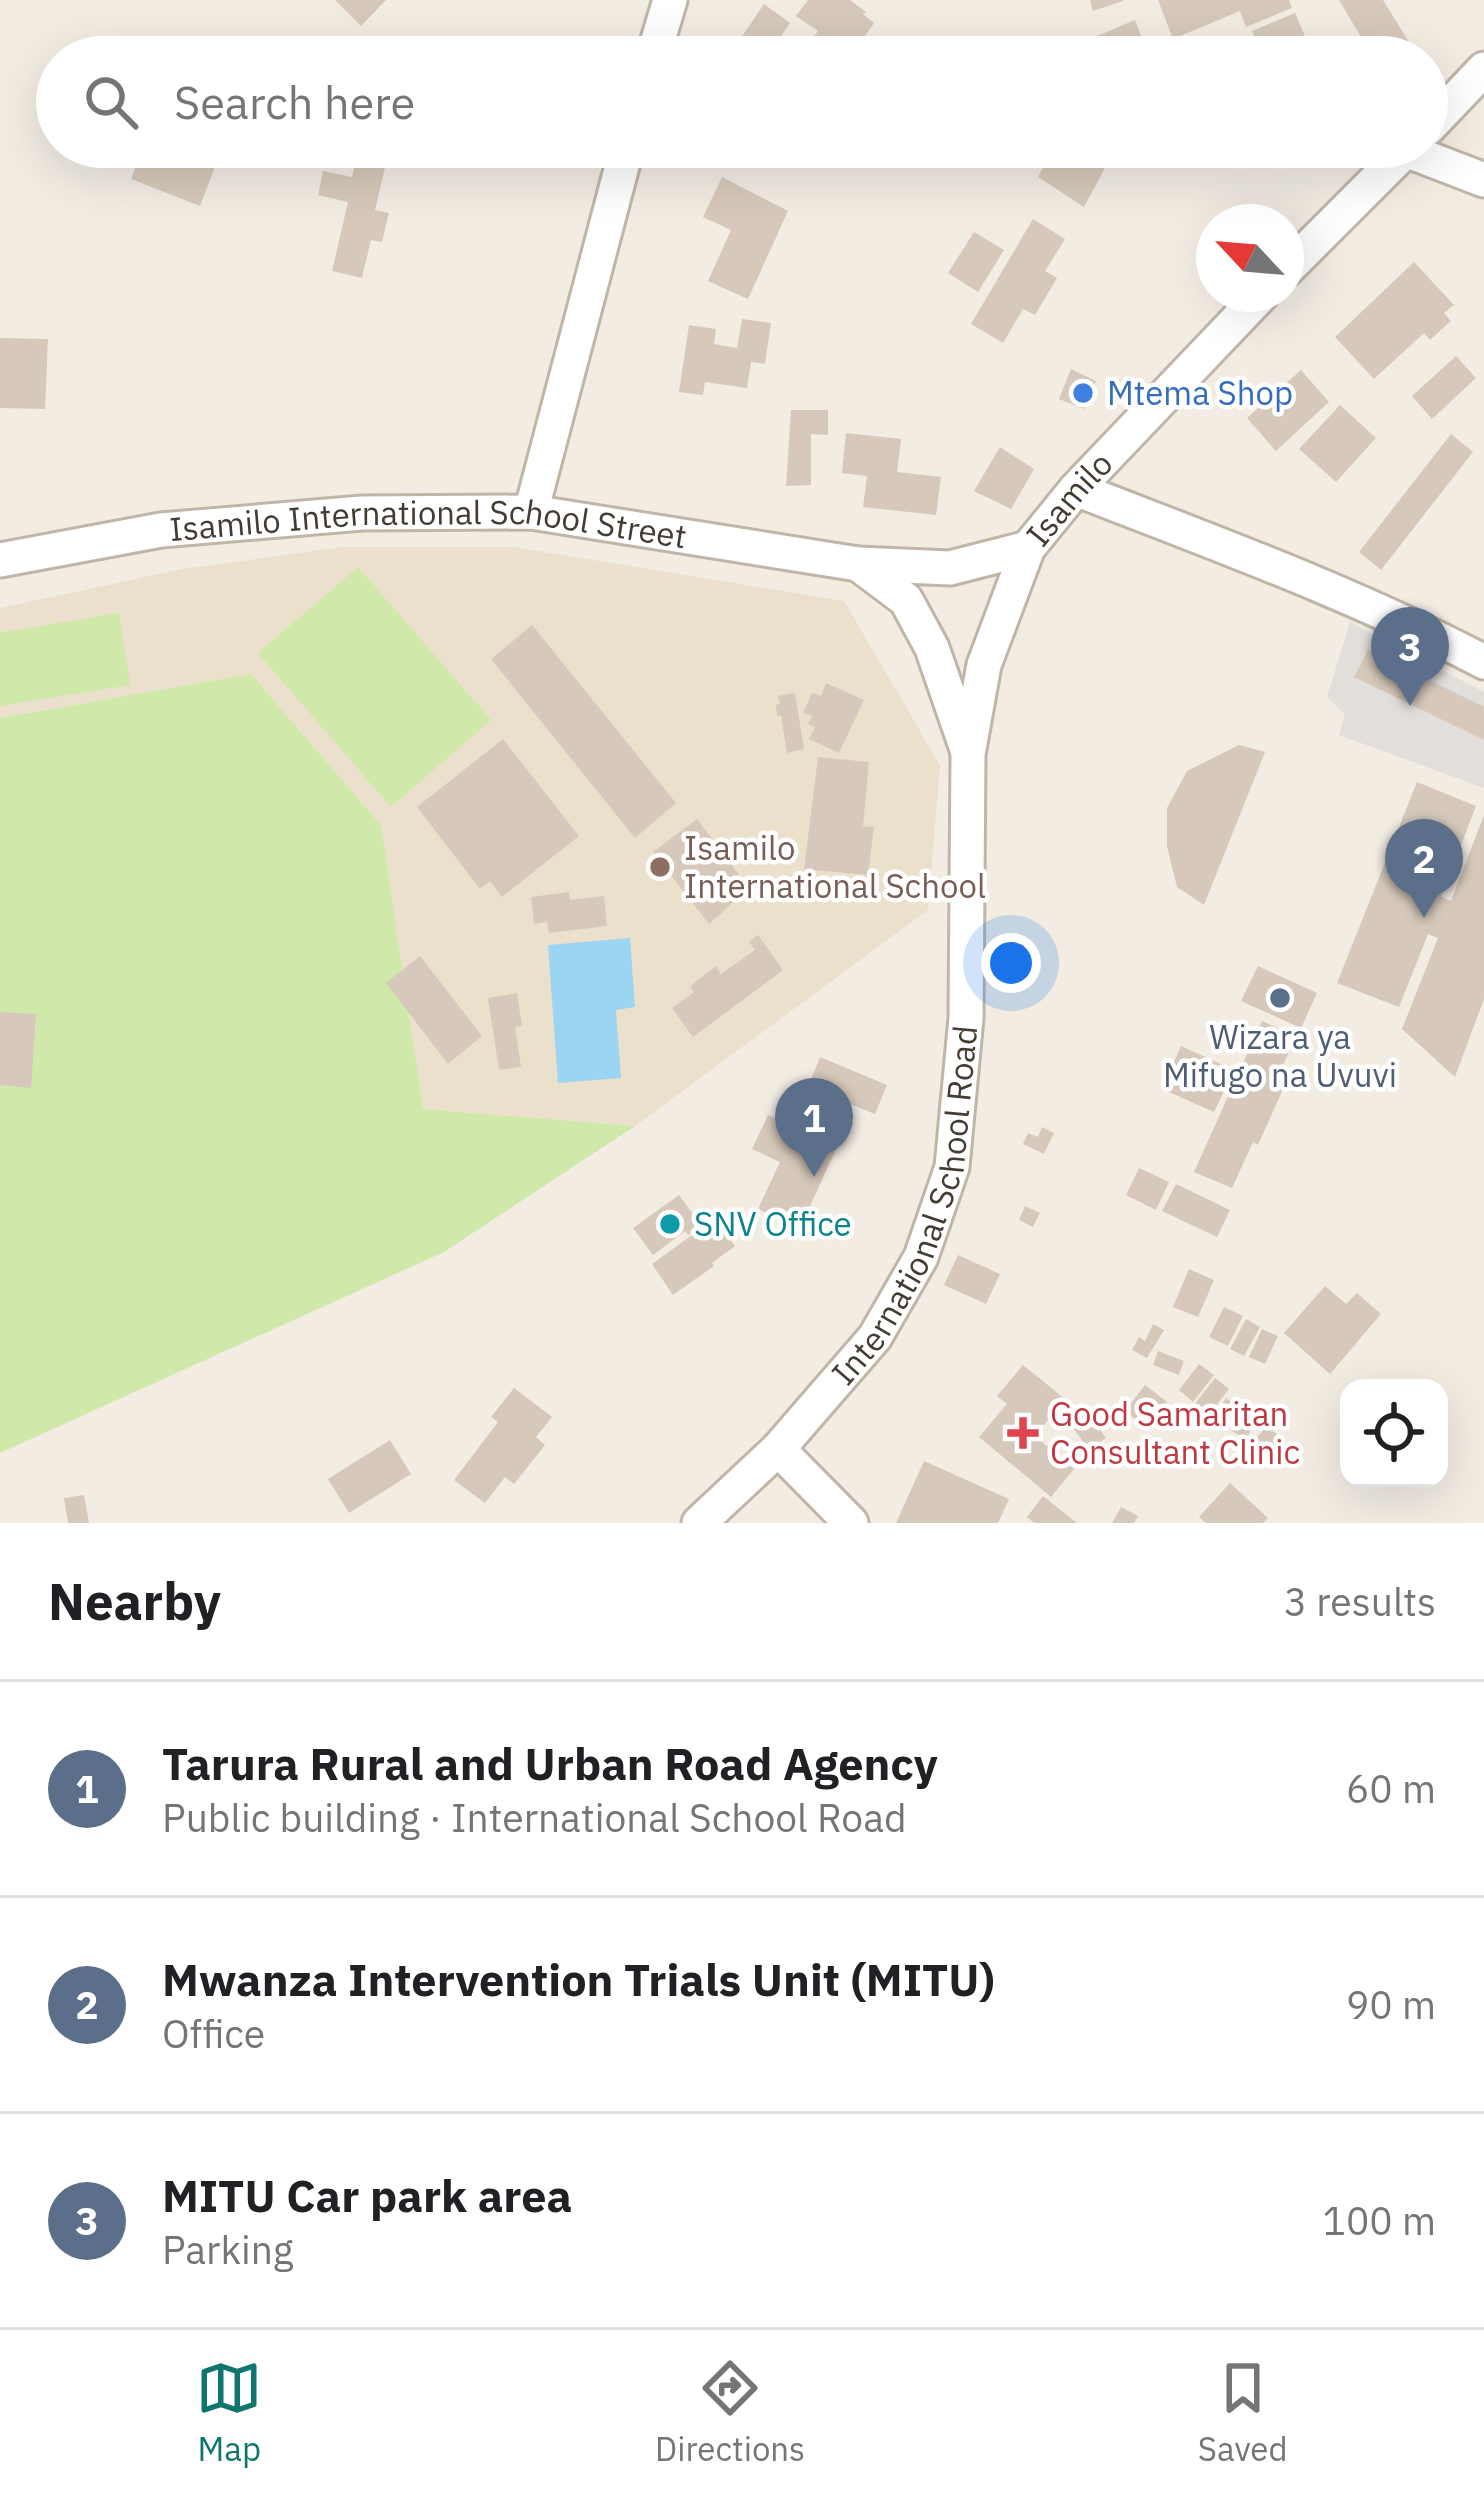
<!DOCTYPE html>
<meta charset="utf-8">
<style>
body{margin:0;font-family:"IBM Plex Sans",sans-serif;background:#f2f2f2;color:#202124}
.controls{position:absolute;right:36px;bottom:36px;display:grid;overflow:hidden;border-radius:24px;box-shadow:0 12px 48px #0002}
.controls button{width:108px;height:108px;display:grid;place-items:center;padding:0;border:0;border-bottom:3px solid #e0e0e0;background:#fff;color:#202124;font:60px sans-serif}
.compass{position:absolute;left:1196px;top:204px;width:108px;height:108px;border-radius:50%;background:#fff;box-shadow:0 12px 48px #0002;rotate:296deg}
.you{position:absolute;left:1011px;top:963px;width:42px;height:42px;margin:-30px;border:9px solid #fff;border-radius:50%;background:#1a73e8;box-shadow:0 0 0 18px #1a73e833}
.badge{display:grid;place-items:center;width:78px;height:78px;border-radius:50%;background:#0f766e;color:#fff;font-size:39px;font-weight:700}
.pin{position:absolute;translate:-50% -99px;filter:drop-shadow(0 3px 6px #0008)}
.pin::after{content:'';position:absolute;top:63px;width:42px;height:36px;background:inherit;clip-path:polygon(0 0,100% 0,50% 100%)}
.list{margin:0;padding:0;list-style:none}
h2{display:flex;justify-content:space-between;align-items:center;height:156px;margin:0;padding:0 48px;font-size:51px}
h2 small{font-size:39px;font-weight:400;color:#757577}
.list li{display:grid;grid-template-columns:78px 1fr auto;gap:36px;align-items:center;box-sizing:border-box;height:216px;padding:0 48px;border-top:3px solid #e0e0e0}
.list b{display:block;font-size:45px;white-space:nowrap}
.list p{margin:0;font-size:39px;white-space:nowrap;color:#757577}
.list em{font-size:39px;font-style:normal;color:#757577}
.icon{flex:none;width:66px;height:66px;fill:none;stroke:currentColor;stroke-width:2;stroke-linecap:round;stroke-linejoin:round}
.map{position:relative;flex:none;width:1484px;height:1523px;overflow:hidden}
.search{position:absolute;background:#fff;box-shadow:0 12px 48px #0002;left:36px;right:36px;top:36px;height:132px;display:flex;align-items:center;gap:30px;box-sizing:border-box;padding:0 42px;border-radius:66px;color:#757577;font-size:45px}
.sheet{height:804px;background:#fff}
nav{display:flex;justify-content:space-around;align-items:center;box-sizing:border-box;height:168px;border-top:3px solid #e0e0e0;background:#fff;font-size:33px;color:#757577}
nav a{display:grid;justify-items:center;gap:6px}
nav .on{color:#0f766e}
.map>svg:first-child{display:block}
</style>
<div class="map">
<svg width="1484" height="1523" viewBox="0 0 1484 1523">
<rect width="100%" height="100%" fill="#f2ece3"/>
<!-- education -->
<path fill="#ebe0cc" d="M 343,547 L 514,547 L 844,601 L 940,765 L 928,910 L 635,1126 L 423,1109 L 381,825 L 251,674 L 0,718 L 0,608 L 182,569 Z"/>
<!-- green -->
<path fill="#d0e8aa" d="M 358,567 L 491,720 L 391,807 L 258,653 Z
M 119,613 L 130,685 L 0,706 L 0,633 Z
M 251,674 L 381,825 L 423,1109 L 635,1126 L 444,1252 L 0,1453 L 0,718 Z"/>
<!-- parking -->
<path fill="#e2dfdb" d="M 1350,622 L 1484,692 L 1484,788 L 1339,735 L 1345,715 L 1327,697 Z"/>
<!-- water -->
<path fill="#9cd5f1" d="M 630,938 L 635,1007 L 616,1010 L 621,1078 L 558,1083 L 548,945 Z"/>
<!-- building -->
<path fill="#d6c9bb" d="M 335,0 L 386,0 L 361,26 Z
M 808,0 L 850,0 L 866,12 L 863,14 L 874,23 L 850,57 L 799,57 L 818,31 L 796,16 Z
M 1090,0 L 1123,0 L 1123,1 L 1093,11 Z
M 1158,0 L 1289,0 L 1292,8 L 1246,27 L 1240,11 L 1173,39 Z
M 1339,0 L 1383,0 L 1418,57 L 1373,57 Z
M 764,4 L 790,23 L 767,57 L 728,57 Z
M 1295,13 L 1314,57 L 1263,57 L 1252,31 Z
M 1135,20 L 1146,48 L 1124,57 L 1098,57 L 1090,39 Z
M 143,147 L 222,148 L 200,206 L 131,179 Z
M 1054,147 L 1109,147 L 1100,164 L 1105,168 L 1084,207 L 1038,177 Z
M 358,152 L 387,159 L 375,210 L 389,213 L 382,242 L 371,240 L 362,278 L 332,271 L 348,202 L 318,195 L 323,171 L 352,177 Z
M 722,177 L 788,211 L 748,299 L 708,281 L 731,230 L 703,217 Z
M 1033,219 L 1065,239 L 1045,271 L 1057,278 L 1035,315 L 1023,309 L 1003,343 L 971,324 Z
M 974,232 L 1004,250 L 978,292 L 948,273 Z
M 1414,262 L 1454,305 L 1444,313 L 1451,321 L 1430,340 L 1424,333 L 1374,379 L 1335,337 Z
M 742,319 L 771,323 L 765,364 L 751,362 L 747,388 L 705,382 L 703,395 L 679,392 L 689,325 L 716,329 L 714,344 L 737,348 Z
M 0,338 L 48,339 L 45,409 L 0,408 Z
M 1456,356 L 1476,378 L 1432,419 L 1412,396 Z
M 1071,369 L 1096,381 L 1084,409 L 1059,399 Z
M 1301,370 L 1329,402 L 1276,451 L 1247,418 Z
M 1340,405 L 1376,438 L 1336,482 L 1299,449 Z
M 791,410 L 828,410 L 828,435 L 811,434 L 811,485 L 786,486 Z
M 846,433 L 901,439 L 897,472 L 941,477 L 936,515 L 863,507 L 867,476 L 842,473 Z
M 1451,434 L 1473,452 L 1381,570 L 1359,552 Z
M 1000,447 L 1034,469 L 1011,509 L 974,491 Z
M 532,625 L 676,803 L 635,838 L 491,659 Z
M 1368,650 L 1484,707 L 1484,740 L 1354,677 Z
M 826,683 L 864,700 L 839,753 L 809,739 L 815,727 L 808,724 L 812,716 L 803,713 L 812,693 L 821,696 Z
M 795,693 L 804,749 L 787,753 L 781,715 L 777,716 L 776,705 L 780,704 L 778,696 Z
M 503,739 L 579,836 L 502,897 L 490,881 L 480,889 L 417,807 Z
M 1239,745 L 1265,752 L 1204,905 L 1177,887 L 1167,846 L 1167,808 L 1187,771 Z
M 818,757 L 869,762 L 863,826 L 874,827 L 868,875 L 804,869 Z
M 1417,782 L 1476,806 L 1441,897 L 1451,901 L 1484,815 L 1484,999 L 1455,1077 L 1402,1029 L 1438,938 L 1428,934 L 1399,1007 L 1337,983 Z
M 697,819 L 749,888 L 709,924 L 653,852 Z
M 569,892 L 570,900 L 604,896 L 607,926 L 549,933 L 547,922 L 534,924 L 531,897 Z
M 758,935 L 783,970 L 693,1037 L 672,1008 L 694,992 L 690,986 L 716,966 L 721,974 L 755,950 L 749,942 Z
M 420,956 L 482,1036 L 448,1064 L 386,983 Z
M 1258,966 L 1317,993 L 1301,1028 L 1241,1001 Z
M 517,993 L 522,1026 L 515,1027 L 521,1067 L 499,1070 L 488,998 Z
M 0,1012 L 36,1014 L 31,1088 L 0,1085 Z
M 1262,1021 L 1296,1036 L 1275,1083 L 1284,1087 L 1258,1145 L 1253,1142 L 1232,1188 L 1194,1172 Z
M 1181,1046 L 1234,1070 L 1214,1112 L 1162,1089 Z
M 820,1057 L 887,1085 L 875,1114 L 808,1087 Z
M 768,1115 L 837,1147 L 800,1228 L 758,1209 L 780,1162 L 752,1149 Z
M 1042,1127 L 1054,1133 L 1044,1154 L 1023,1144 L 1028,1133 L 1038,1137 Z
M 1139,1168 L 1169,1182 L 1156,1210 L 1126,1195 Z
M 1176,1184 L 1230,1210 L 1217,1237 L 1162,1211 Z
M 679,1195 L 695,1217 L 701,1213 L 707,1221 L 688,1235 L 685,1231 L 653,1255 L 633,1228 Z
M 1025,1206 L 1040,1213 L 1033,1227 L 1019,1220 Z
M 719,1222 L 735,1246 L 712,1263 L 714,1266 L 673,1295 L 652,1264 L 692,1235 L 695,1239 Z
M 958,1255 L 1000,1274 L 986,1304 L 944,1285 Z
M 1189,1269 L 1214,1280 L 1198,1317 L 1173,1307 Z
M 1325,1286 L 1346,1304 L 1357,1293 L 1381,1314 L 1330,1374 L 1284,1333 Z
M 1224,1307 L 1243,1316 L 1228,1346 L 1209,1337 Z
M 1246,1319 L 1260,1327 L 1244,1356 L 1230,1349 Z
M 1153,1324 L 1164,1330 L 1147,1358 L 1132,1350 L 1139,1337 L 1145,1341 Z
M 1262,1329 L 1278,1336 L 1265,1364 L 1249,1357 Z
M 1158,1351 L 1184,1361 L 1179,1375 L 1153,1365 Z
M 1199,1364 L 1214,1375 L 1193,1402 L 1179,1390 Z
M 1023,1365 L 1065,1399 L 1035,1436 L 1074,1469 L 1051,1497 L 979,1437 L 1007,1404 L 997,1396 Z
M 1215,1378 L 1229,1389 L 1207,1417 L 1193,1406 Z
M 1145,1385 L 1167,1402 L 1146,1428 L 1125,1411 Z
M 514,1388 L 552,1417 L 536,1437 L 545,1445 L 514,1484 L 505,1477 L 485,1503 L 454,1480 L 498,1422 L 491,1417 Z
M 1226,1398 L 1238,1407 L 1226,1425 L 1214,1417 Z
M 1248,1404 L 1262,1412 L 1246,1439 L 1232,1431 Z
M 1088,1412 L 1106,1438 L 1089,1450 L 1071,1425 Z
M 1267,1426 L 1280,1437 L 1264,1456 L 1250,1445 Z
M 390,1440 L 411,1474 L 349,1513 L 328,1479 Z
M 924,1461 L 1009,1499 L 998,1523 L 896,1523 Z
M 1230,1483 L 1268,1518 L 1263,1523 L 1206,1523 L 1199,1517 Z
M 84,1495 L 89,1523 L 68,1523 L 64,1498 Z
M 1043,1496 L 1077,1523 L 1034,1523 L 1027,1517 Z
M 1121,1507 L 1138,1516 L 1134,1523 L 1112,1523 Z"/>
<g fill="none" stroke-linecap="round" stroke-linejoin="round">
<defs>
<g id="minor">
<path d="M 653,57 L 670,0"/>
<path d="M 1427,129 L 1484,69"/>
<path d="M 1406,150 L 1484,180"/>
<path d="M 1286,270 L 1409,147"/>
<path d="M 1076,489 C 1214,543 1353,593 1484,662"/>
<path d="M 531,512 L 627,147"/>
<path id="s1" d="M 0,560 L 161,530 L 362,513 L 531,512 L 858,564 L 906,600 L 932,648 L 968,752"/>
<path d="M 858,564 L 950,568 L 1028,548"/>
<path d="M 778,1449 L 851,1523"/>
<path id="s2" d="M 699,1523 L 778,1449 L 875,1337 L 921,1257 L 952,1167 L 966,1018 L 968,754 L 984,665 L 1028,548 L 1076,489 L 1262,294"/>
</g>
</defs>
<!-- minor casing -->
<use href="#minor" stroke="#c0b6a8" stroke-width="39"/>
<!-- minor -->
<use href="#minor" stroke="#fff" stroke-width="33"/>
</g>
<!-- markers -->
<circle fill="#3f7fe0" stroke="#fff" stroke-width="4.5" cx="1083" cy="393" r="12"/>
<circle fill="#8d6e63" stroke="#fff" stroke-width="4.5" cx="660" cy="867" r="12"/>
<circle fill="#5c6f8a" stroke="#fff" stroke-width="4.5" cx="1280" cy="998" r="12"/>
<circle fill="#0f9aa8" stroke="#fff" stroke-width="4.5" cx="670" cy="1224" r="12"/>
<path fill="#e0444e" stroke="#fff" stroke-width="4.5" d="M1017 1415h12v12h12v12h-12v12h-12v-12h-12v-12h12z"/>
<g text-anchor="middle" stroke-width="9" stroke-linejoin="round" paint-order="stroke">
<!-- shop labels -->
<g font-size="33" fill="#366cbe" stroke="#fff" text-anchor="start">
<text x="1107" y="405">Mtema Shop</text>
</g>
<!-- street labels -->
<g font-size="33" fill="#433c33" stroke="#fff">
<text dy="12" stroke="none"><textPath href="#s2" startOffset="1137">Isamilo</textPath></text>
<text dy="12" stroke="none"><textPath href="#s1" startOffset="432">Isamilo International School Street</textPath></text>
<text dy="12" stroke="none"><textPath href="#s2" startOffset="393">International School Road</textPath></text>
</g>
<!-- education labels -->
<g font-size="33" fill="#785e54" stroke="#fff" text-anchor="start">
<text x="684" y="860">Isamilo<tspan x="684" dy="38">International School</tspan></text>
</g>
<!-- service labels -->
<g font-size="33" fill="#4e5e75" stroke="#fff">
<text x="1280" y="1049">Wizara ya<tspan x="1280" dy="38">Mifugo na Uvuvi</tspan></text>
</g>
<!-- culture labels -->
<g font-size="33" fill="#0d838f" stroke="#fff" text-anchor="start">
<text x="694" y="1236">SNV Office</text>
</g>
<!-- health labels -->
<g font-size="33" fill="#be3a42" stroke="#fff" text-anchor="start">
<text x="1050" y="1426">Good Samaritan<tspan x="1050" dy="38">Consultant Clinic</tspan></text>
</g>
</g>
</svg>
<div class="controls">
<button><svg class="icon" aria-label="locate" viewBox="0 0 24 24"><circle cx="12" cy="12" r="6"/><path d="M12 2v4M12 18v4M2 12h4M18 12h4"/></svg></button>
</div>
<svg class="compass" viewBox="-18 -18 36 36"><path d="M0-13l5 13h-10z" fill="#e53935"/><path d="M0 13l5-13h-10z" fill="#757577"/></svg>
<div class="you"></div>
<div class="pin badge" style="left:814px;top:1177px;background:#5c6f8a">1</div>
<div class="pin badge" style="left:1424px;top:918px;background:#5c6f8a">2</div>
<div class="pin badge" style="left:1410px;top:706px;background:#5c6f8a">3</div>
<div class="search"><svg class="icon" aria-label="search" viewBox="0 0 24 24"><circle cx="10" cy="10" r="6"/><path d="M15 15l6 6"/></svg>Search here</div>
</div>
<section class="sheet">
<h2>Nearby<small>3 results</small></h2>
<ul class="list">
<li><span class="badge" style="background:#5c6f8a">1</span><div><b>Tarura Rural and Urban Road Agency</b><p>Public building · International School Road</p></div><em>60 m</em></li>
<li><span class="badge" style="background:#5c6f8a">2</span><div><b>Mwanza Intervention Trials Unit (MITU)</b><p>Office</p></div><em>90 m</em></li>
<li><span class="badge" style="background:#5c6f8a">3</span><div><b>MITU Car park area</b><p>Parking</p></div><em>100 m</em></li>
</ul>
</section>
<nav>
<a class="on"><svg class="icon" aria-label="map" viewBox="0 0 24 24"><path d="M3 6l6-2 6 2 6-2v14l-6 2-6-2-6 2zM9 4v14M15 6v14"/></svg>Map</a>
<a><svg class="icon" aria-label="directions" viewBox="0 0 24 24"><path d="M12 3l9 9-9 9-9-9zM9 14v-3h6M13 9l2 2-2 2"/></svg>Directions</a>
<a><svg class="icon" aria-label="saved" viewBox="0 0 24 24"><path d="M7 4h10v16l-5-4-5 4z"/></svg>Saved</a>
</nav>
